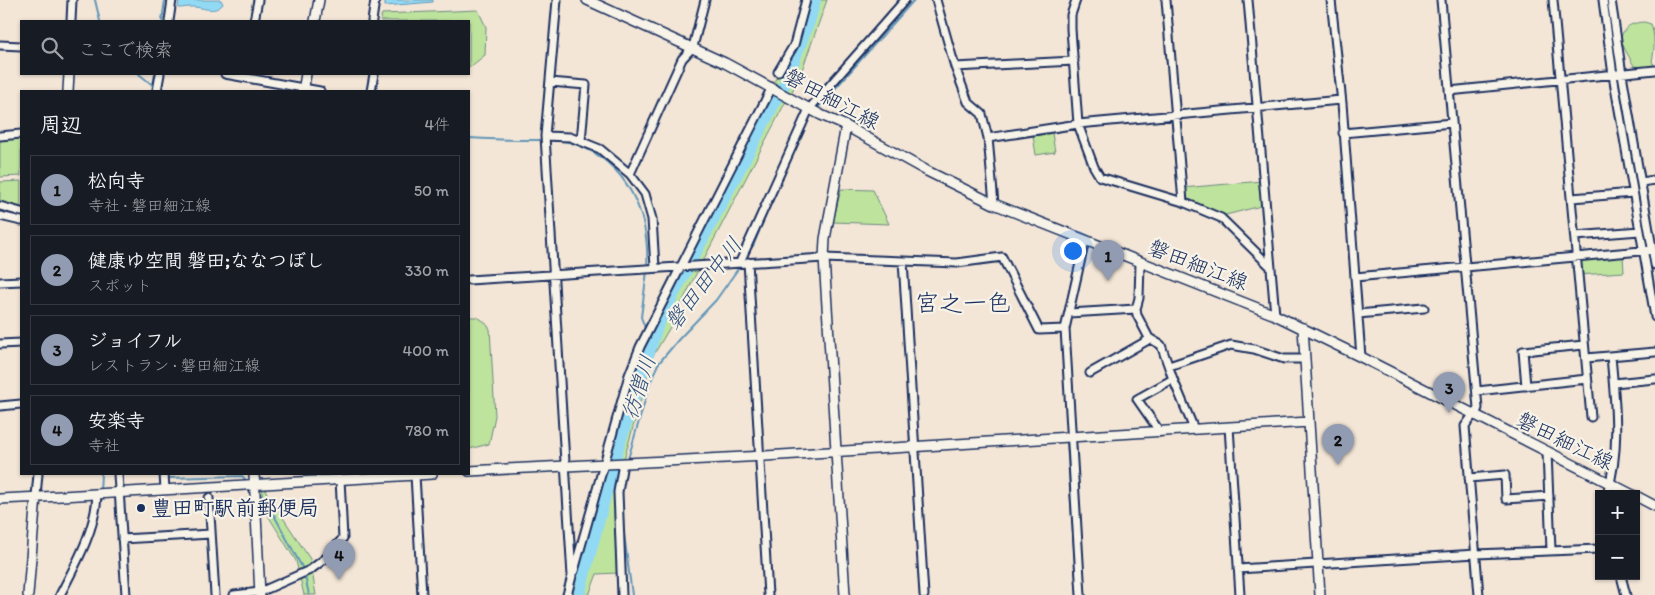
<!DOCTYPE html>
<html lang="ja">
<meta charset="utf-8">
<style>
body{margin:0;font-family:Itim,"Klee One",sans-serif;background:#20242c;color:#f1f3f6}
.controls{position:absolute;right:15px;bottom:15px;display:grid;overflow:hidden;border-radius:0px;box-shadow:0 1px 4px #0004}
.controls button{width:45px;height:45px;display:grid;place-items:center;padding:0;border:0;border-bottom:1px solid #363941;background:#171b24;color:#f1f3f6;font:25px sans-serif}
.you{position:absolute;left:1072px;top:250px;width:18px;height:18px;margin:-12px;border:4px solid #fff;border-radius:50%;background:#1a73e8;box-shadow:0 0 0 8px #1a73e833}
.badge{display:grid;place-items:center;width:32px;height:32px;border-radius:50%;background:#919bb2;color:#111;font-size:16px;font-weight:700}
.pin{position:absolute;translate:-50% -41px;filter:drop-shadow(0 1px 2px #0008)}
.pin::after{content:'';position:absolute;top:26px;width:18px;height:15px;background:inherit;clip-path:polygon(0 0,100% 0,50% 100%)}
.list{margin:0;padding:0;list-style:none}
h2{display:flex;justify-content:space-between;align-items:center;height:65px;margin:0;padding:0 20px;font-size:21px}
h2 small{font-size:16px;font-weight:400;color:#9ea1a6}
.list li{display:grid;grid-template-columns:32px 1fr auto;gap:15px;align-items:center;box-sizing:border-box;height:70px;margin:0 10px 10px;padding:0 10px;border:1px solid #363941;border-radius:0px}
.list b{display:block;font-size:19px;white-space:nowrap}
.list p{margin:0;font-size:16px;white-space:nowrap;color:#9ea1a6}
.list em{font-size:16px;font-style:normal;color:#9ea1a6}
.icon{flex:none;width:28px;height:28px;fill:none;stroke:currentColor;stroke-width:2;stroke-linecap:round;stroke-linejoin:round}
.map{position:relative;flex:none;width:1655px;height:595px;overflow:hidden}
.search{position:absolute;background:#171b24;box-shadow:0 1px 4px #0004;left:20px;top:20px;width:450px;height:55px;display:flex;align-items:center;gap:12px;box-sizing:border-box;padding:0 18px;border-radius:0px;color:#9ea1a6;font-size:19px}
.panel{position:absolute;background:#171b24;box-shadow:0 1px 4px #0004;left:20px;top:90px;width:450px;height:385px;border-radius:0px}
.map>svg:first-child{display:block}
</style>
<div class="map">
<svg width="1655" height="595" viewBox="0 0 1655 595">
<rect width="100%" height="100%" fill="#f3e6d7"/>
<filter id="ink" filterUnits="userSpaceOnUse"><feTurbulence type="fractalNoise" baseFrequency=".02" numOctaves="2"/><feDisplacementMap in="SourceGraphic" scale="10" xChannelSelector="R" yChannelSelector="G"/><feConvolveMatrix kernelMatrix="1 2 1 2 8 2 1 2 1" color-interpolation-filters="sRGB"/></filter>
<g filter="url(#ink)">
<!-- green -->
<path fill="#bee39d" stroke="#6c897e" d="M 806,0 L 827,0 L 798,81 L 784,105 L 694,278 L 673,322 L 653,356 L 623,463 L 618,492 L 617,573 L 597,574 L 589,595 L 573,595 L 620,424 L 630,384 L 632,368 L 780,70 L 794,45 Z
M 478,10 L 486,27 L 485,55 L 469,68 L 469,21 L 380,21 L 382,14 Z
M 1644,22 L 1651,24 C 1655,36 1655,49 1652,61 L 1654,65 L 1645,67 L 1634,66 L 1620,40 C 1624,26 1631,23 1644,22 Z
M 1052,133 L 1055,152 L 1036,155 L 1033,136 Z
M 21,134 L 21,176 L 0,177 L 0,136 Z
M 21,181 L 21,212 L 0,206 L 0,182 Z
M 1263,181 L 1261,206 L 1218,217 L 1183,202 L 1182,188 Z
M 841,189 L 873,190 L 889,224 L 833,222 Z
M 1623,256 L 1624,272 L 1578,275 L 1577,258 Z
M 469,317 C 479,316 484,320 490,329 L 495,416 L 489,444 L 469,449 Z
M 263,487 L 310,559 L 316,595 L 304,595 L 296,561 L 261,504 Z"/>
<!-- water -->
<path fill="#92daf4" stroke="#6296b8" d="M 179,0 L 221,0 L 223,4 C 213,15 203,6 190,7 C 186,7 183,8 178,8 Z
M 385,0 L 433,0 L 433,2 L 385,6 Z"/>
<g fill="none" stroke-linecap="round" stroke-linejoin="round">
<!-- stream -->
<path stroke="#6296b8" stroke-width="2" d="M 95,0 L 100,21
M 1607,0 L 1617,72
M 162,21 L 165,0
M 139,74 L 155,87
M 1618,77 L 1639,205
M 152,91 L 155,74
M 816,110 L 914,0
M 469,138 C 488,139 507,140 526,140 C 542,140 560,139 575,144 C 627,162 650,215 647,267
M 0,210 L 21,216
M 744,260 L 754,244 L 777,187
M 646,331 L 641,317 L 647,271
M 649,334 L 654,340
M 1067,442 L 1077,595
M 628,459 L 650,383 L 658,364 L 679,339 L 716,300 L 740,266
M 168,474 L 168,478 L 242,476 L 247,481
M 100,491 L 101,474
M 259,493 L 267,502 L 304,571
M 623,526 L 632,595
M 305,576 L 309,595
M 64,595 L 69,585"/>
<!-- river -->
<path stroke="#92daf4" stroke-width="12" d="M 579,595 L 617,451 L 658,324 L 786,81 L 810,19 L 815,0"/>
<defs>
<path id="minor" d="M 557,0 L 545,136 L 572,576 L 567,595
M 936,0 L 955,67 L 968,102 L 982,114 L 988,138 L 994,204
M 1076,0 L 1071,15 L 1071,29 L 1078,124 L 1094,167 L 1100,177 L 1183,202 L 1221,218 L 1271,267
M 1166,0 L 1183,202
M 1248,0 L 1275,315
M 1331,0 L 1342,103 L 1361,357
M 1441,0 L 1478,408 L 1475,416
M 1553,0 L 1591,417
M 1603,0 L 1613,75 L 1655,317
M 1611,0 L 1622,74 L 1655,265
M 71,21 L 72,0
M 169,21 L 172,0
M 254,21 L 258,0
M 372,21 L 375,0
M 0,45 L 21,46
M 955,67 L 1074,61
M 778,72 L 794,45 L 806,0
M 225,74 L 320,91
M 550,82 L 586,85 L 581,141
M 157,91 L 160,74
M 371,91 L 374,74
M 1449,91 L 1655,70
M 1343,133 L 1452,123
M 0,136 L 21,134
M 545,136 L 570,137 L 600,149 L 630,174 L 645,194 L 652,219 L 655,267
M 988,138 L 1078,124 L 1341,100
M 630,174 L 682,59 L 693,47 L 705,0
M 1641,182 L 1655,180
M 1572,198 L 1633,193
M 0,206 L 21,212
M 0,216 L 21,221
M 1575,236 L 1640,231
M 903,261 L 924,595
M 740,262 L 809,109 L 905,0
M 748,262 L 768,595
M 1140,262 L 1139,298 L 1136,309 L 1137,315 L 1149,338 L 1161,345 L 1173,379 L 1194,429
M 1355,277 L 1652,250
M 469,280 L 824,258 L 957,263 L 1002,257 L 1039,330 L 1065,329
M 0,282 L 21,281
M 1069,313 L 1136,309
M 1358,314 L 1424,308
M 0,344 L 21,343
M 1586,358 L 1655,352
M 1169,366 L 1231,345 L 1254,349 L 1284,359 L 1305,359
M 1090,373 L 1150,339
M 1614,383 L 1655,379
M 1526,386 L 1523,351 L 1584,345
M 1477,391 L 1587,379
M 0,406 L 21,404
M 1473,415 L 1465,426 L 1479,595
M 1229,427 L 1240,595
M 1160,432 L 1137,399 L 1173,379
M 1547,452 L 1551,550
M 118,474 L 126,595
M 164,474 L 165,489
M 415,475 L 422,595
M 1469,478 L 1505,475 L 1506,499 L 1549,496
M 1607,494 C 1621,449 1615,402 1611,356
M 36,496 L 38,474
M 209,498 L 215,595
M 122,539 L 211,534
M 1238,569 L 1476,554 L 1599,549
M 574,571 L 629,375 L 640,347 L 772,87
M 1621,576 L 1626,595
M 60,595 C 76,564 96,529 97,494
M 234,595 L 260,592 L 310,570 L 326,558 L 343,538 L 340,479
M 622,595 L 618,492 L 623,463
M 1081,595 L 1065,329 L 1085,241"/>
<path id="tertiary" d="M 315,21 L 319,0
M 68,91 L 69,74
M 303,91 L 306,74
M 1303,328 L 1320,595
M 469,471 L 765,456 L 1309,422
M 254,474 L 260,595
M 0,499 L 62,496 L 432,474
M 28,595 L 36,496
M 845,595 L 824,258 L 825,239 L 846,126"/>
<path id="secondary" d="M 587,0 L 725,63 L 821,115 L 846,126 L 927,171 L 994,204 L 1275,315 L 1361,357 L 1631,494
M 1636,496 L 1655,506"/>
</defs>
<!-- minor casing -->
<use href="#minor" stroke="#1b2f5e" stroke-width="11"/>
<!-- tertiary casing -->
<use href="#tertiary" stroke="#1b2f5e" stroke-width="12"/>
<!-- secondary casing -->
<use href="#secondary" stroke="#1b2f5e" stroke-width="12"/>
<!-- minor -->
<use href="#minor" stroke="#f7f3e8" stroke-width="7"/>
<!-- tertiary -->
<use href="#tertiary" stroke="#f7f3e8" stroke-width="9"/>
<!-- secondary -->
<use href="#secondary" stroke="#f7f3e8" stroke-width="9"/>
</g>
</g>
<!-- markers -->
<circle fill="#1b2f5e" stroke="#f7f3e8" stroke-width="2" cx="141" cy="508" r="5"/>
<g text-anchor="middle" stroke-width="4.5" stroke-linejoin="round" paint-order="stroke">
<!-- street labels -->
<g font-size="21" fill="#1b2f5e" stroke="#f7f3e8">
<text transform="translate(832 99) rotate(28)" y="7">磐田細江線</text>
<text transform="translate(1198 265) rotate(21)" y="7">磐田細江線</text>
<text transform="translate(1565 441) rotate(26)" y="7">磐田細江線</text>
</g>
<!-- poi labels -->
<g font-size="21" font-weight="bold" fill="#1b2f5e" stroke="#f7f3e8" text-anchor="start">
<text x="151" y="515">豊田町駅前郵便局</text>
</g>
<!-- water labels -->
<g font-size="22" font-style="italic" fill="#33517c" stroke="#f7f3e8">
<text transform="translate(703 283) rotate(-52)" y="8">磐田田中川</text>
<text transform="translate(638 387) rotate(-72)" y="8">彷僧川</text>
</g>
<!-- quarter labels -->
<g font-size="24" fill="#1b2f5e" stroke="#f7f3e8">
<text x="963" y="311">宮之一色</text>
</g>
</g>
</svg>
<div class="controls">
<button>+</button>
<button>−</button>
</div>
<div class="you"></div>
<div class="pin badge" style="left:1108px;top:281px">1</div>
<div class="pin badge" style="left:1338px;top:465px">2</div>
<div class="pin badge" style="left:1449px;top:413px">3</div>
<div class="pin badge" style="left:339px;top:580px">4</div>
<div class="search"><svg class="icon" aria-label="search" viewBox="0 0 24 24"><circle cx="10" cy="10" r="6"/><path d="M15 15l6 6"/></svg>ここで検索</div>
<section class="panel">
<h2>周辺<small>4件</small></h2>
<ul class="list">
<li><span class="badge">1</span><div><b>松向寺</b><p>寺社 · 磐田細江線</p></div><em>50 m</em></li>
<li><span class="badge">2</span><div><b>健康ゆ空間 磐田;ななつぼし</b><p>スポット</p></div><em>330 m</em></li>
<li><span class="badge">3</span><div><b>ジョイフル</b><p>レストラン · 磐田細江線</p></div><em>400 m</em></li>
<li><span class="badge">4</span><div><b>安楽寺</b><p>寺社</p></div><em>780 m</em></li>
</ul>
</section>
</div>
